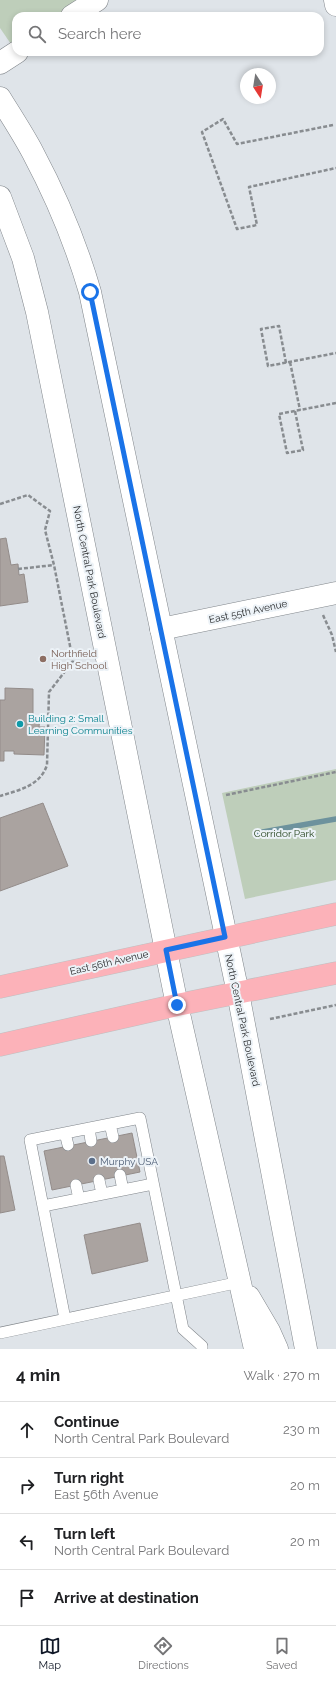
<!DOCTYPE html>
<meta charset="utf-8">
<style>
body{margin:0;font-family:Raleway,sans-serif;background:#f6f6f6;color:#202124}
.compass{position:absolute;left:240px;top:68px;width:36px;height:36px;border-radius:50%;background:#fff;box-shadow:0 2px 6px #0003;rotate:168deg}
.stop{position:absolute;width:12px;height:12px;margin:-9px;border:3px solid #1a73e8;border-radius:50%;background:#fff}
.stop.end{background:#1a73e8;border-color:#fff;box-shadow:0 1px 4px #0008}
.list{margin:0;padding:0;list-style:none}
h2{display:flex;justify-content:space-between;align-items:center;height:52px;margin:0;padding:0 16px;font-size:17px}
h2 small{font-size:13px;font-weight:400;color:#757577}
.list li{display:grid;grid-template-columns:26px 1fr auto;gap:12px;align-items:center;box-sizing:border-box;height:56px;padding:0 16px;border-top:1px solid #e0e0e0}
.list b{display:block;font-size:15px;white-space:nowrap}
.list p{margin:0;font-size:13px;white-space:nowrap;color:#757577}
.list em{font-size:13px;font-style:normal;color:#757577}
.icon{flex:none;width:22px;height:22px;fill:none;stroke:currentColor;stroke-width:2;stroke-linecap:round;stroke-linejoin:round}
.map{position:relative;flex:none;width:336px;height:1349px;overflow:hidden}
.search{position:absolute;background:#fff;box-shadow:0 2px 6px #0003;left:12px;right:12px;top:12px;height:44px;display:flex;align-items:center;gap:10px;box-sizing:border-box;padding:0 14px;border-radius:12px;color:#757577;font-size:15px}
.sheet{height:276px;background:#fff}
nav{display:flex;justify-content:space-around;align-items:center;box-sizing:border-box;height:56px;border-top:1px solid #e0e0e0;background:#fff;font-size:11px;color:#757577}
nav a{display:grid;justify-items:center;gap:2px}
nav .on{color:#111827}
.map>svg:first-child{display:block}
</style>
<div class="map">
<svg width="336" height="1349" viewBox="0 0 336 1349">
<rect width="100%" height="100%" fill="#dfe4e9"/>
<!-- green -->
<path fill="#beceba" d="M 0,0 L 85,0 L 60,16 L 16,16 L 16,45 L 13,47 L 0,28 Z
M 336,769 L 336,880 L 245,899 L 222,793 Z"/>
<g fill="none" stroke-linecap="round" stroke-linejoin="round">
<!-- stream -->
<path stroke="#6d929d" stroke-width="5.5" d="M 257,833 L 336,819"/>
</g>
<!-- building -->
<path fill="#aaa3a0" stroke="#938c8a" d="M 6,538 L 11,565 L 18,564 L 19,575 L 24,574 L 28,602 L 0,606 L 0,539 Z
M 5,688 L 33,689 L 33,716 L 40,717 L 39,727 L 45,727 L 44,755 L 14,754 L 14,751 L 4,751 L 4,761 L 0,761 L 0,700 L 5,700 Z
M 43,803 L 68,866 L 0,891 L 0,818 Z
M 132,1133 L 140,1172 L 52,1190 L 44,1151 Z
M 0,1156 L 4,1156 L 15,1210 L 0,1213 Z
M 140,1223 L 148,1261 L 92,1274 L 84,1235 Z"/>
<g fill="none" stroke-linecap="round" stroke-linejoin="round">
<defs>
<path id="service" d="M 110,1124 L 113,1137
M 89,1128 L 91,1141
M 65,1133 L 68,1145
M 120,1175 L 123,1190
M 99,1180 L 102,1194
M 76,1185 L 79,1199
M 43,1206 L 153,1184
M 65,1319 L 30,1140 L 140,1118 L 183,1329 L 202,1346 L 202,1349
M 0,1333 L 240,1282"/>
<path id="minor" d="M 335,0 L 336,5
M 161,629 L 336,593"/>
<path id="tertiary" d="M 72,16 L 97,0
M 0,63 L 17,52
M 238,993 L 306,1349
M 177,1005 L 255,1349
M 249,1297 L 269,1331 L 277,1349"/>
<path id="secondary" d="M 0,98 C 11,116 23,134 33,153 C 57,198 76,244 90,292 L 238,993
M 0,197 L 23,258 L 37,312 L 177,1005"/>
<path id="primary" d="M 0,987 L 336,914
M 0,1045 L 177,1005 L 336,973"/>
</defs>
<!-- service casing -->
<use href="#service" stroke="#81868b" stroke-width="12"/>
<!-- minor casing -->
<use href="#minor" stroke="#81868b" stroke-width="23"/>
<!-- tertiary casing -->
<use href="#tertiary" stroke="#81868b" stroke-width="23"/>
<!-- secondary casing -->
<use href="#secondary" stroke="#81868b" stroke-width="23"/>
<!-- primary casing -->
<use href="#primary" stroke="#bfbfc0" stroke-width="23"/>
<!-- path -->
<path stroke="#888c90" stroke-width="2.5" stroke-dasharray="4 2" stroke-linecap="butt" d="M 333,125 L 237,144 L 223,119 L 202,132 L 237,229 L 257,225 L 249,187 L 336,168
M 290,362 L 300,410
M 286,363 L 279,326 L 261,329 L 268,366 L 336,353
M 295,411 L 303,450 L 287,453 L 279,414 L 336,403
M 0,504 L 28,495 L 50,511 L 45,530 L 54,565 L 73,661 L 49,692 L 47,765 C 40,786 19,790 0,796
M 18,569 L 54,565
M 323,615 L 332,635 L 336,652
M 39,721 L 48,720
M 226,795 L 336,772
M 270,1019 L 336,1005"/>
<!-- service -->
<use href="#service" stroke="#fff" stroke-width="11"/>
<!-- minor -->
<use href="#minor" stroke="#fff" stroke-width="22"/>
<!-- tertiary -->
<use href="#tertiary" stroke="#fff" stroke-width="22"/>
<!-- secondary -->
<use href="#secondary" stroke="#fff" stroke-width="22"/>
<!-- primary -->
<use href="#primary" stroke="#fcb2b9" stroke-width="22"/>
</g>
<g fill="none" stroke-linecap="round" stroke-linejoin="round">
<!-- route -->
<path stroke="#1a73e8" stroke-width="5" d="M 90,292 L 225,937 L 166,950 L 177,1005"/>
</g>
<!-- markers -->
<circle fill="#8d6e63" stroke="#ecf2f7" stroke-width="1.5" cx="43" cy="659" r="4"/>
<circle fill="#0f9aa8" stroke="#ecf2f7" stroke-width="1.5" cx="20" cy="724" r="4"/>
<circle fill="#5c6f8a" stroke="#ecf2f7" stroke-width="1.5" cx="92" cy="1161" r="4"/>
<g text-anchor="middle" stroke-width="4" stroke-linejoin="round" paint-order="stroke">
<!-- street labels -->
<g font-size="10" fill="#292b2d" stroke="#ecf2f7">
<text transform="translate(90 572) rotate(79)" y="4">North Central Park Boulevard</text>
<text transform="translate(248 611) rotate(-12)" y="4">East 55th Avenue</text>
<text transform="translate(109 962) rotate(-13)" y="4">East 56th Avenue</text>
<text transform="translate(243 1020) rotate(78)" y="4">North Central Park Boulevard</text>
</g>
<!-- education labels -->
<g font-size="10" fill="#785e54" stroke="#ecf2f7" text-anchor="start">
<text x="51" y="657">Northfield<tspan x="51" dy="12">High School</tspan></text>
</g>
<!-- culture labels -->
<g font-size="10" fill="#0d838f" stroke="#ecf2f7" text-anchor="start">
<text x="28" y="722">Building 2: Small<tspan x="28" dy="12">Learning Communities</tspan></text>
</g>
<!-- park labels -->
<g font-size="10" fill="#24431c" stroke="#ecf2f7">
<text x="284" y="837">Corridor Park</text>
</g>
<!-- service labels -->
<g font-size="10" fill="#4e5e75" stroke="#ecf2f7" text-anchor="start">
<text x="100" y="1165">Murphy USA</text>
</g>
</g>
</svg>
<svg class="compass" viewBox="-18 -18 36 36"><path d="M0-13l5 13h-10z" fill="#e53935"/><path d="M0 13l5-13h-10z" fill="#757577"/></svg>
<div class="stop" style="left:90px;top:292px"></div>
<div class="stop end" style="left:177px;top:1005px"></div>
<div class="search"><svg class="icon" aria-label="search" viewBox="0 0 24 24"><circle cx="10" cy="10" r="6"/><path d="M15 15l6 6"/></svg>Search here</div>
</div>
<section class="sheet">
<h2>4 min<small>Walk · 270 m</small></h2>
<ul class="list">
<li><svg class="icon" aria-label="ahead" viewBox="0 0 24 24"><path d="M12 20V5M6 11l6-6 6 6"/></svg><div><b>Continue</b><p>North Central Park Boulevard</p></div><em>230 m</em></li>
<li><svg class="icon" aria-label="right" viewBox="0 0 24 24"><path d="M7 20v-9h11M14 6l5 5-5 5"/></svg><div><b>Turn right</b><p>East 56th Avenue</p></div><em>20 m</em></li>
<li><svg class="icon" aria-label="left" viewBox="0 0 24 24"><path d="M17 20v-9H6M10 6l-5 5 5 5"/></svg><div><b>Turn left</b><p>North Central Park Boulevard</p></div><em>20 m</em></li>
<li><svg class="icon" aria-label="arrive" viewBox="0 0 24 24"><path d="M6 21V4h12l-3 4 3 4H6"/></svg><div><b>Arrive at destination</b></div></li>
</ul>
</section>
<nav>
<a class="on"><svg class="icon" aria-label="map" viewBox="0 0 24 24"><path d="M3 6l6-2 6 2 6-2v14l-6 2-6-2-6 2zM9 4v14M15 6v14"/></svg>Map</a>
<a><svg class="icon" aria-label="directions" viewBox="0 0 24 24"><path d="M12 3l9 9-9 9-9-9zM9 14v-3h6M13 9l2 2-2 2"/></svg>Directions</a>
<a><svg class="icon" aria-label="saved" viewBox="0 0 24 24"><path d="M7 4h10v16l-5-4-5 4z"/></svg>Saved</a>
</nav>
